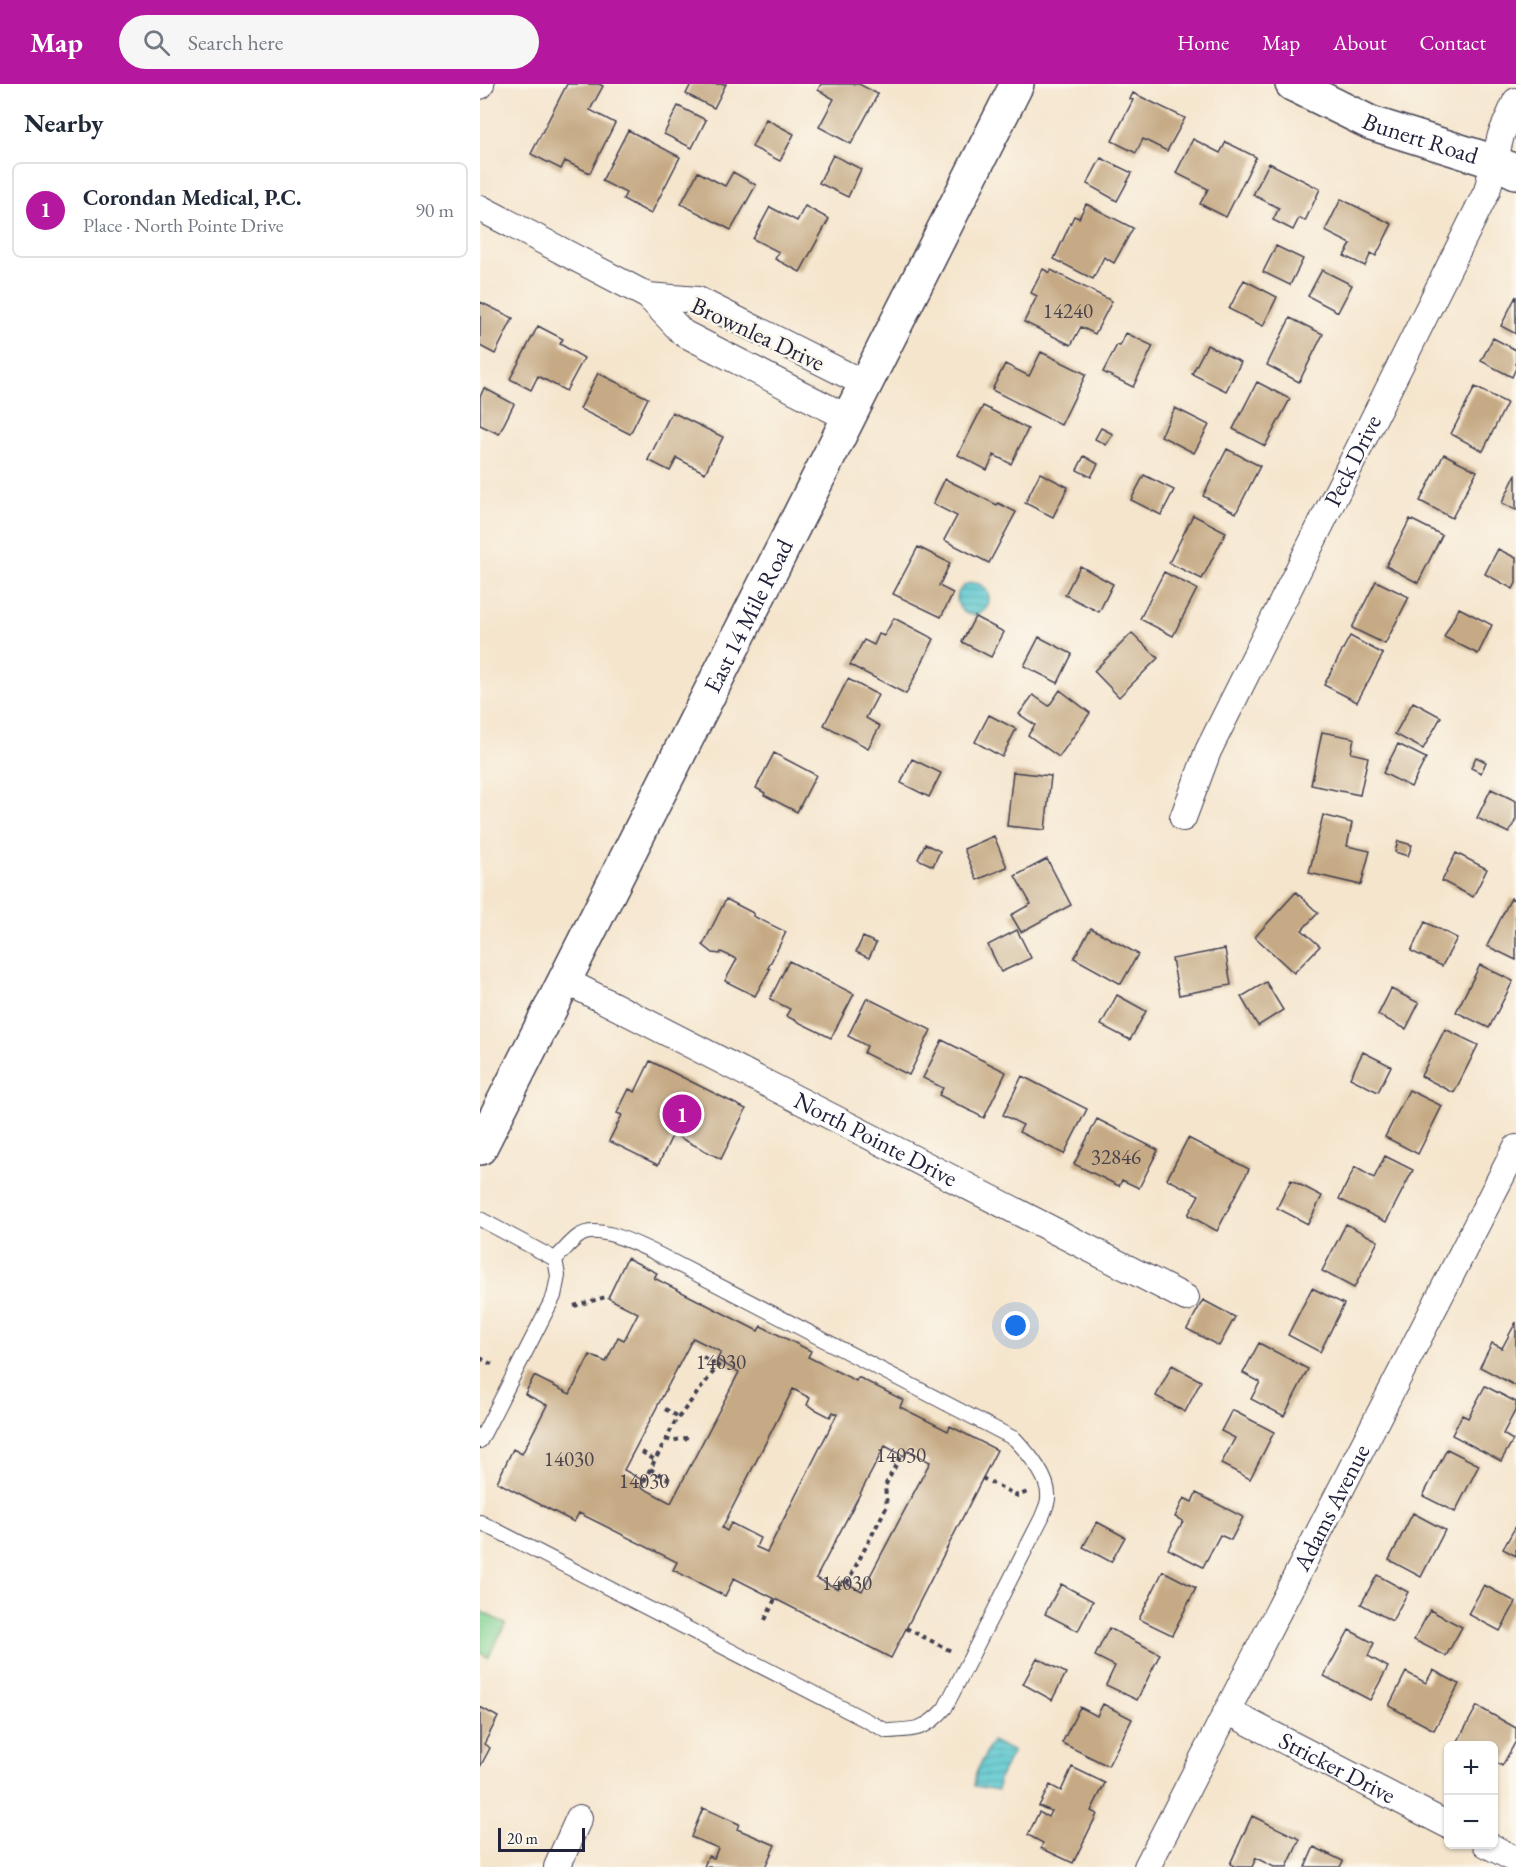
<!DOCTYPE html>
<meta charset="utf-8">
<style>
body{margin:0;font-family:"EB Garamond",serif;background:#f6f6f7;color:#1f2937}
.controls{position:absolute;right:18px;bottom:18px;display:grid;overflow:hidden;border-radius:9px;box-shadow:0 2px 4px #0004}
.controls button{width:54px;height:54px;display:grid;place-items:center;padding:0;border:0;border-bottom:2px solid #e0e1e3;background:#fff;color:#1f2937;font:30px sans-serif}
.scale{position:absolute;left:18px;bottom:15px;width:87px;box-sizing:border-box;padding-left:6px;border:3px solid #22223b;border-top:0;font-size:16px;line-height:21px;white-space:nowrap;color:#22223b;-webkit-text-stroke:4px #fbf7ec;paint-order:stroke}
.you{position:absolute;left:536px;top:1242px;width:21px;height:21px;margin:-15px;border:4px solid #fff;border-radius:50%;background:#1a73e8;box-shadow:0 0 0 9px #1a73e833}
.badge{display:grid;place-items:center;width:39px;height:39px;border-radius:50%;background:#b5179e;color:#fff;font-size:20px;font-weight:700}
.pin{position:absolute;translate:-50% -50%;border:3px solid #fff;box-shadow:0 2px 6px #0006}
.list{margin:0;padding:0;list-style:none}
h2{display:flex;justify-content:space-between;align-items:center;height:78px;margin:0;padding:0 24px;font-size:26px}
h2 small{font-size:20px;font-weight:400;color:#747a83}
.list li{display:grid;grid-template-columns:39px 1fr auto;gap:18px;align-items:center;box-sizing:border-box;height:96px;margin:0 12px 12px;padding:0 12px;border:2px solid #e0e1e3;border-radius:9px}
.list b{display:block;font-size:22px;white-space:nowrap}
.list p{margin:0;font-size:20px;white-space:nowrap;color:#747a83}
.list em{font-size:20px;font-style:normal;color:#747a83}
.icon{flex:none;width:33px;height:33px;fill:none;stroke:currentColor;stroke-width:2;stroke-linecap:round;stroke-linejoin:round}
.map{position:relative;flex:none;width:1036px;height:1783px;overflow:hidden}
header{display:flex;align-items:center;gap:36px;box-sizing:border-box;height:84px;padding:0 30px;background:#b5179e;color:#fff}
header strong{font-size:28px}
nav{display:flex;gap:33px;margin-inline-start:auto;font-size:21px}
.search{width:420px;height:54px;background:#f6f6f7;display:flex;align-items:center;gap:15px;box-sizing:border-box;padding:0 21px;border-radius:33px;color:#747a83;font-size:22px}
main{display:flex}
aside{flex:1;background:#fff}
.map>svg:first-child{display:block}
</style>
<header>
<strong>Map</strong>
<div class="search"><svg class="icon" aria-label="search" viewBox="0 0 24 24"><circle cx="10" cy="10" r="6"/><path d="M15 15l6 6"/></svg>Search here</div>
<nav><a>Home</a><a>Map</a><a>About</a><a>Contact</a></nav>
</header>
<main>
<aside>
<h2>Nearby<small></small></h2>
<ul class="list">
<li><span class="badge">1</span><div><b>Corondan Medical, P.C.</b><p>Place · North Pointe Drive</p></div><em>90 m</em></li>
</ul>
</aside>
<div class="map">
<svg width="1036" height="1783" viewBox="0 0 1036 1783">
<defs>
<pattern id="water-rules" width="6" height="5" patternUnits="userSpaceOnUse" patternTransform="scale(1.5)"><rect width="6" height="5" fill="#5bc8cf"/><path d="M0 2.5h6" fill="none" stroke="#4ba2a9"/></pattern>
</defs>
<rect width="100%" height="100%" fill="#fbf7ec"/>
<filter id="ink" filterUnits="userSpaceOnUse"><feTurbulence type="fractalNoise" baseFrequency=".0167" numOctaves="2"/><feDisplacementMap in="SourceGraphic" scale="12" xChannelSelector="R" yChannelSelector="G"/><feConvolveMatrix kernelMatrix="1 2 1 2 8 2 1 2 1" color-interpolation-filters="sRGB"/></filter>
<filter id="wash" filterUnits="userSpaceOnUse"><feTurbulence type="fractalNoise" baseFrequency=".008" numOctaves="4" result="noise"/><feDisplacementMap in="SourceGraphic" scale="24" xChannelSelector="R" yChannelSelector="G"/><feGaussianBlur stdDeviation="1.35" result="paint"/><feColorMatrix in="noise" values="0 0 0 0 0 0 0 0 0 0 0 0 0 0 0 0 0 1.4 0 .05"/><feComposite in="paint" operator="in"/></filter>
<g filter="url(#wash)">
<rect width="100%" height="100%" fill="#f5e5cd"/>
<!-- garden -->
<path fill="#7ed091" stroke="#507966" stroke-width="1.5" d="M 0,1527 L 26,1540 L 8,1573 L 0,1569 Z"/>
<!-- water -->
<path fill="url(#water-rules)" stroke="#3e7585" stroke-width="1.5" d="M477 515a16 16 0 1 1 32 0a16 16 0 1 1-32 0Z
M 512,1657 L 533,1667 L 519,1695 L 518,1706 L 494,1702 L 496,1689 Z"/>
<g id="blocks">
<!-- building -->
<path fill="#c6aa85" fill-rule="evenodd" d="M 87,0 L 119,0 L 123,2 L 110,26 L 135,39 L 110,89 L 85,77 L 81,85 L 51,70 Z
M 211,0 L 246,0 L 234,24 L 206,10 Z
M 341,0 L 379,0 L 398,10 L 371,60 L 339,43 L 354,15 L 338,6 Z
M 653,9 L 705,34 L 687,67 L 663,55 L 656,69 L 632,57 L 653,16 L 650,15 Z
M 198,22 L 226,36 L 212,64 L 184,50 Z
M 286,35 L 314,50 L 300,77 L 272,63 Z
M 148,46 L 200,73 L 171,130 L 143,115 L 146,109 L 122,97 Z
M 713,55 L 740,69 L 746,58 L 776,73 L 746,133 L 720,120 L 728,105 L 696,89 Z
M 353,71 L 381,85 L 368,113 L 339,99 Z
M 621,74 L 652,89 L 637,117 L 607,100 Z
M 789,79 L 840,105 L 825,137 L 819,134 L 813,146 L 793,136 L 799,124 L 773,111 Z
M 218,88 L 245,102 L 253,88 L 276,101 L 251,146 L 201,120 Z
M 861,115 L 912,140 L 896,172 L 891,169 L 885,182 L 864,172 L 871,160 L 845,147 Z
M 606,120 L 653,144 L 634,179 L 624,173 L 613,195 L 574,175 L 594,132 L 599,134 Z
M 325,122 L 349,135 L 320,188 L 295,175 L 299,168 L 273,155 L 290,123 L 317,137 Z
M 796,162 L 823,175 L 810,201 L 783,188 Z
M 563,185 L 570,189 L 571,186 L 632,217 L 615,250 L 601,243 L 591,261 L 544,238 L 557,212 L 551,209 Z
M 842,186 L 872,201 L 858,228 L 828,212 Z
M 764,196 L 797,213 L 783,242 L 749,225 Z
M 1036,212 L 1036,250 L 1021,242 Z
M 0,218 L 33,234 L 15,270 L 0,262 Z
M 810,234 L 843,250 L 819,298 L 787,281 Z
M 58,242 L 83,255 L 80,260 L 104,274 L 86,307 L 58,292 L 51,306 L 30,295 Z
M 646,249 L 673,262 L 653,303 L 623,288 L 637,261 L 640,262 Z
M 1013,254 L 1036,266 L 1036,284 L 1032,293 L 1001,277 Z
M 727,261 L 761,278 L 746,307 L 712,290 Z
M 561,268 L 606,290 L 581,341 L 512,306 L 525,280 L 549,292 Z
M 118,289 L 168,314 L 150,350 L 100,325 Z
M 777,298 L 810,315 L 785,362 L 753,345 Z
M 995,303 L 1027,319 L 1003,367 L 971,350 Z
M 4,304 L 34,320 L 19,350 L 0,341 L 0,313 Z
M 503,322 L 548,345 L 531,380 L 514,371 L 507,386 L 478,371 Z
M 695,324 L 729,341 L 714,369 L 681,352 Z
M 192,328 L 243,353 L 225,389 L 197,374 L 190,387 L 168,376 Z
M 621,344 L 633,350 L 626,361 L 615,355 Z
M 747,365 L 780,382 L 756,429 L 723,412 Z
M 964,370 L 997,387 L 972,434 L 940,417 Z
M 604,372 L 618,380 L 611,393 L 597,386 Z
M 560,389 L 588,403 L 573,433 L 545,419 Z
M 1036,390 L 1036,426 L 1022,419 Z
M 664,391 L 694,406 L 681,431 L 651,416 Z
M 465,395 L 517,421 L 518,419 L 536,428 L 509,479 L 464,456 L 477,432 L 453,420 Z
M 713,431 L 746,448 L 722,495 L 689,479 Z
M 930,435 L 962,451 L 938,499 L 906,482 Z
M 438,463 L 470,479 L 459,502 L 473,509 L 461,533 L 413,510 Z
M 1018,465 L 1036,474 L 1036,499 L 1033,505 L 1005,490 Z
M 600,482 L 633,500 L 619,528 L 585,511 Z
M 684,488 L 717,505 L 693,552 L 660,535 Z
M 896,497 L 929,513 L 905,560 L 872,544 Z
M 979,524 L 1012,541 L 998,570 L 964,553 Z
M 495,533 L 524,548 L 511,573 L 482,558 Z
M 414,534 L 454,555 L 426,610 L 370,581 L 384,556 L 394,561 L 399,550 L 404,552 Z
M 652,549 L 678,574 L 639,613 L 614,587 Z
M 870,552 L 903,570 L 877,618 L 844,601 Z
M 559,553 L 592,570 L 578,599 L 544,582 Z
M 368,595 L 398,611 L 386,634 L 400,642 L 388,664 L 344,641 Z
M 580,606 L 610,629 L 579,673 L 548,651 L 555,641 L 539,630 L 553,611 L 569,622 Z
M 933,618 L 961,633 L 943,665 L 915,650 Z
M 509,631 L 536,645 L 522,673 L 495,658 Z
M 842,648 L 874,654 L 871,669 L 888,673 L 880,711 L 831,701 Z
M 918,660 L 946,674 L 931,703 L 903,689 Z
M 294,669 L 336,691 L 317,728 L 284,711 L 285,709 L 276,704 Z
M 996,673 L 1006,678 L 1001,689 L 991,684 Z
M 432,675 L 461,689 L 449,713 L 421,699 Z
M 533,688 L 571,692 L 565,746 L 527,742 Z
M 1011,705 L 1036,717 L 1036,735 L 1029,749 L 997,734 Z
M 843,731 L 872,739 L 867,762 L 890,767 L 881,801 L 829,789 Z
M 514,752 L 527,783 L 497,796 L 484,765 Z
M 918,757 L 932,761 L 928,772 L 915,768 Z
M 445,760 L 460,767 L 453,782 L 438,775 Z
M 976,769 L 1007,785 L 993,813 L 962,797 Z
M 567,775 L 591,821 L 541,848 L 531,831 L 551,820 L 535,792 Z
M 816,808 L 838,829 L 822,846 L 840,862 L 814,889 L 775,853 Z
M 1031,814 L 1036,817 L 1036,876 L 1007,862 Z
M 246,815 L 273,829 L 273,832 L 306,848 L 288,884 L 290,885 L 275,912 L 245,897 L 257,875 L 241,868 L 240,870 L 233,869 L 223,861 Z
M 945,838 L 977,854 L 962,882 L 931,867 Z
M 611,844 L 658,870 L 641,900 L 594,874 Z
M 537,846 L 551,874 L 521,888 L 508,861 Z
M 383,853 L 396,859 L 389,874 L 376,868 Z
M 745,865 L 751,901 L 699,911 L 692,875 Z
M 309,877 L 374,910 L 351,954 L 306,932 L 310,925 L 290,915 Z
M 1000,881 L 1033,897 L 1009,944 L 976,928 Z
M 786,898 L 803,926 L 778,942 L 761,913 Z
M 911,905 L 939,919 L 926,945 L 898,931 Z
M 637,911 L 666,927 L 650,956 L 621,941 Z
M 387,914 L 451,946 L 429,991 L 384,969 L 387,962 L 368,952 Z
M 965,945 L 998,961 L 974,1009 L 941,992 Z
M 462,956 L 526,988 L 504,1034 L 459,1011 L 463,1004 L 443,994 Z
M 883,968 L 911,982 L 898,1008 L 870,994 Z
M 170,977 L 266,1025 L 241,1075 L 193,1050 L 178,1081 L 129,1057 L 142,1031 L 137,1029 L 149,1005 L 155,1008 Z
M 542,992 L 607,1025 L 584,1070 L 539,1048 L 543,1041 L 523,1031 Z
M 929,1006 L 962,1022 L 938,1070 L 905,1053 Z
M 617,1035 L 678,1066 L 659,1104 L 642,1096 L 639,1102 L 594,1080 Z
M 708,1054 L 769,1085 L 737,1147 L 708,1131 L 719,1111 L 687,1095 Z
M 905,1072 L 933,1086 L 906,1138 L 859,1115 L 875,1083 L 894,1094 Z
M 811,1096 L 842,1112 L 828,1140 L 797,1124 Z
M 866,1140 L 898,1157 L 874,1204 L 842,1187 Z
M 147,1174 L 177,1189 L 174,1194 L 278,1247 L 281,1242 L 331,1267 L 328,1273 L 376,1297 L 378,1293 L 423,1316 L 420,1323 L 468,1347 L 470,1342 L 517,1366 L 411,1574 L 254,1494 L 245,1512 L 193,1486 L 197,1478 L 99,1429 L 94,1438 L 17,1398 L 33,1365 L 42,1370 L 67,1321 L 45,1310 L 54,1292 L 90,1310 L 110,1271 L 126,1278 L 138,1253 L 144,1256 L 158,1229 L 128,1214 ZM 213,1254 L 241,1268 L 237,1276 L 259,1288 L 191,1419 L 161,1403 L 164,1397 L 144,1386 ZM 313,1305 L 330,1314 L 327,1321 L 350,1333 L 353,1328 L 357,1330 L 287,1468 L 276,1463 L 280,1454 L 251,1439 L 247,1447 L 242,1444 ZM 405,1362 L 424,1372 L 428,1366 L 450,1378 L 382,1507 L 362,1497 L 358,1505 L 336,1494 Z
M 832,1204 L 864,1220 L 840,1268 L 808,1251 Z
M 723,1216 L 755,1233 L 739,1262 L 707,1245 Z
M 1036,1238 L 1036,1302 L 1000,1283 L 1012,1259 L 1022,1264 Z
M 779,1259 L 828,1285 L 804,1332 L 771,1315 L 780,1298 L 763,1289 Z
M 692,1281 L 721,1297 L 705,1328 L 676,1312 Z
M 1005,1302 L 1036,1318 L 1036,1325 L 1023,1350 L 1033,1356 L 1021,1377 L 972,1351 L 982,1331 L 988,1334 Z
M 752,1326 L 794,1348 L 770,1395 L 741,1380 L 755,1354 L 741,1347 Z
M 967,1365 L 999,1381 L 975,1428 L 943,1412 Z
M 716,1409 L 763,1433 L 751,1456 L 740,1451 L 723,1483 L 688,1465 L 703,1437 L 695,1433 L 704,1414 L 712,1418 Z
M 933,1429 L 965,1446 L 941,1493 L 909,1476 Z
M 617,1438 L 645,1453 L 631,1478 L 603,1463 Z
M 1036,1442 L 1036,1472 L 1023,1465 Z
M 683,1487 L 716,1504 L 692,1551 L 659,1535 Z
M 897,1491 L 928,1508 L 912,1537 L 881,1520 Z
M 581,1500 L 613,1517 L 598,1547 L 565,1530 Z
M 1004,1501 L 1036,1518 L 1020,1547 L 988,1530 Z
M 950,1526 L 982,1543 L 966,1572 L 934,1556 Z
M 629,1544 L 680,1570 L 657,1616 L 626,1601 L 635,1582 L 615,1572 Z
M 869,1546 L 894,1559 L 888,1572 L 908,1583 L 890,1616 L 844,1592 Z
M 557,1574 L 586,1589 L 572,1616 L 543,1600 Z
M 953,1586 L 979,1600 L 954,1646 L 909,1622 L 926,1588 L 946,1599 Z
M 623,1620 L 652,1635 L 628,1682 L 582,1659 L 600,1623 L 617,1632 Z
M 997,1622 L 1036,1644 L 1036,1657 L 1022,1682 L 1014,1677 L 1014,1662 L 985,1662 L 978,1657 Z
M 0,1623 L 18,1633 L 4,1660 L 10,1664 L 0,1683 Z
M 592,1683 L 625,1699 L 611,1727 L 617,1730 L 593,1779 L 561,1764 L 563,1759 L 548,1751 L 559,1728 L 568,1733 L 571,1727 L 559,1722 L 570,1701 L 581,1707 Z
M 223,1724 L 259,1740 L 257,1745 L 295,1761 L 285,1783 L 224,1783 L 228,1772 L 234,1774 L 238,1764 L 211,1753 Z
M 772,1732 L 820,1755 L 807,1783 L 794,1783 L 776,1774 L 772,1783 L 756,1783 L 750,1780 Z
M 834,1763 L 863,1777 L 860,1783 L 825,1783 Z"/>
</g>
</g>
<g filter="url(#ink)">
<use href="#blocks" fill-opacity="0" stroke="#423f51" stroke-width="1.5"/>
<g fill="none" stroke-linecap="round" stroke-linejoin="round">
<defs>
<path id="service" d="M 0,1135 L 75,1175
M 0,1357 L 74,1212 L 78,1192 L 75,1175 C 83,1168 90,1158 99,1152 C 117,1139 156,1160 174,1168 L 535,1355 C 548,1369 570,1394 568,1414 C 568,1420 564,1427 562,1433 L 465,1624 C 446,1646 435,1646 407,1647 L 0,1438"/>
<g id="minor">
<path d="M 0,2 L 1,0"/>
<path d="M 0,124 L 168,212 L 203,249 L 368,334"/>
<path d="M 168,212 L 218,216 L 385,300"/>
<path id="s1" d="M 703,734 L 728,667 L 1007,107 L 1021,51 L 1036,17"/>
<path id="s2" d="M 84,896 L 706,1214"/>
<path id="s3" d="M 747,1627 L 968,1741"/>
<path d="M 1006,1760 L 1036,1776"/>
<path d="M 77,1783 L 99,1734"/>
<path id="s4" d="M 667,1783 L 1036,1064"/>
</g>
<g id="tertiary">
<path id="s5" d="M 812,0 L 891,39 L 1015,78 L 1036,88"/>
</g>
<g id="secondary">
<path id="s6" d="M 0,1064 L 537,0"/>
</g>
</defs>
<!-- service casing -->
<use href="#service" stroke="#423f51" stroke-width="16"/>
<!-- minor casing -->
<use href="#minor" stroke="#423f51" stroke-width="28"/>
<!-- tertiary casing -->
<use href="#tertiary" stroke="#423f51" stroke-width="36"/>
<!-- secondary casing -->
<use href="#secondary" stroke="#423f51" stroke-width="36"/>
<!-- path -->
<path stroke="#423f51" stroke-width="4" stroke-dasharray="4.5 4.5" stroke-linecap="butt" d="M 94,1222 L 129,1212
M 223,1273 L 238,1282
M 0,1274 L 15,1282
M 185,1325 L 199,1333
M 186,1355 L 191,1357 L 206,1354 L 211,1357
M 162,1368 L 175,1376
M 170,1385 L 190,1396
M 502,1394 L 538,1412 L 547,1408
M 164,1397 L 195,1338 L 241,1278
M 367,1499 L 407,1422 L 405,1402 L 421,1371
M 285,1536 L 295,1515
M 426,1544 L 471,1567"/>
<!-- service -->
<use href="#service" stroke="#fff" stroke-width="14"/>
<!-- minor -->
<use href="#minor" stroke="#fff" stroke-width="26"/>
<!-- tertiary -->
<use href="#tertiary" stroke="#fff" stroke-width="33"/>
<!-- secondary -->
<use href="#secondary" stroke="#fff" stroke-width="33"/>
</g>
</g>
<g text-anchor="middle" stroke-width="5" stroke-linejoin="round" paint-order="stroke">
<!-- number labels -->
<g font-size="21" fill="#4b444e">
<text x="588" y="234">14240</text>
<text x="636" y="1080">32846</text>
<text x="241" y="1285">14030</text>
<text x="421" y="1378">14030</text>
<text x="89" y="1382">14030</text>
<text x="164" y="1404">14030</text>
<text x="367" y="1506">14030</text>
</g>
<!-- street labels -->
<g font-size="24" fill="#22223b" stroke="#fbf7ec">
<text dy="8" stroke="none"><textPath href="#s5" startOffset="140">Bunert Road</textPath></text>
<text transform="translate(278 250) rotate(25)" y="8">Brownlea Drive</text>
<text dy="8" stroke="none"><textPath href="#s1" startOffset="396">Peck Drive</textPath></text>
<text dy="8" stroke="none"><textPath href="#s6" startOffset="596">East 14 Mile Road</textPath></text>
<text dy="8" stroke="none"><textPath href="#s2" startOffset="350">North Pointe Drive</textPath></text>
<text dy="8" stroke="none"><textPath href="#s4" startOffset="404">Adams Avenue</textPath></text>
<text dy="8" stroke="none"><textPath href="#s3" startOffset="124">Stricker Drive</textPath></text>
</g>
</g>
</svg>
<div class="controls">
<button>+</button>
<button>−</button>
</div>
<div class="scale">20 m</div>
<div class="you"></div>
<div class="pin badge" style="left:202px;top:1030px">1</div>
</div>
</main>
